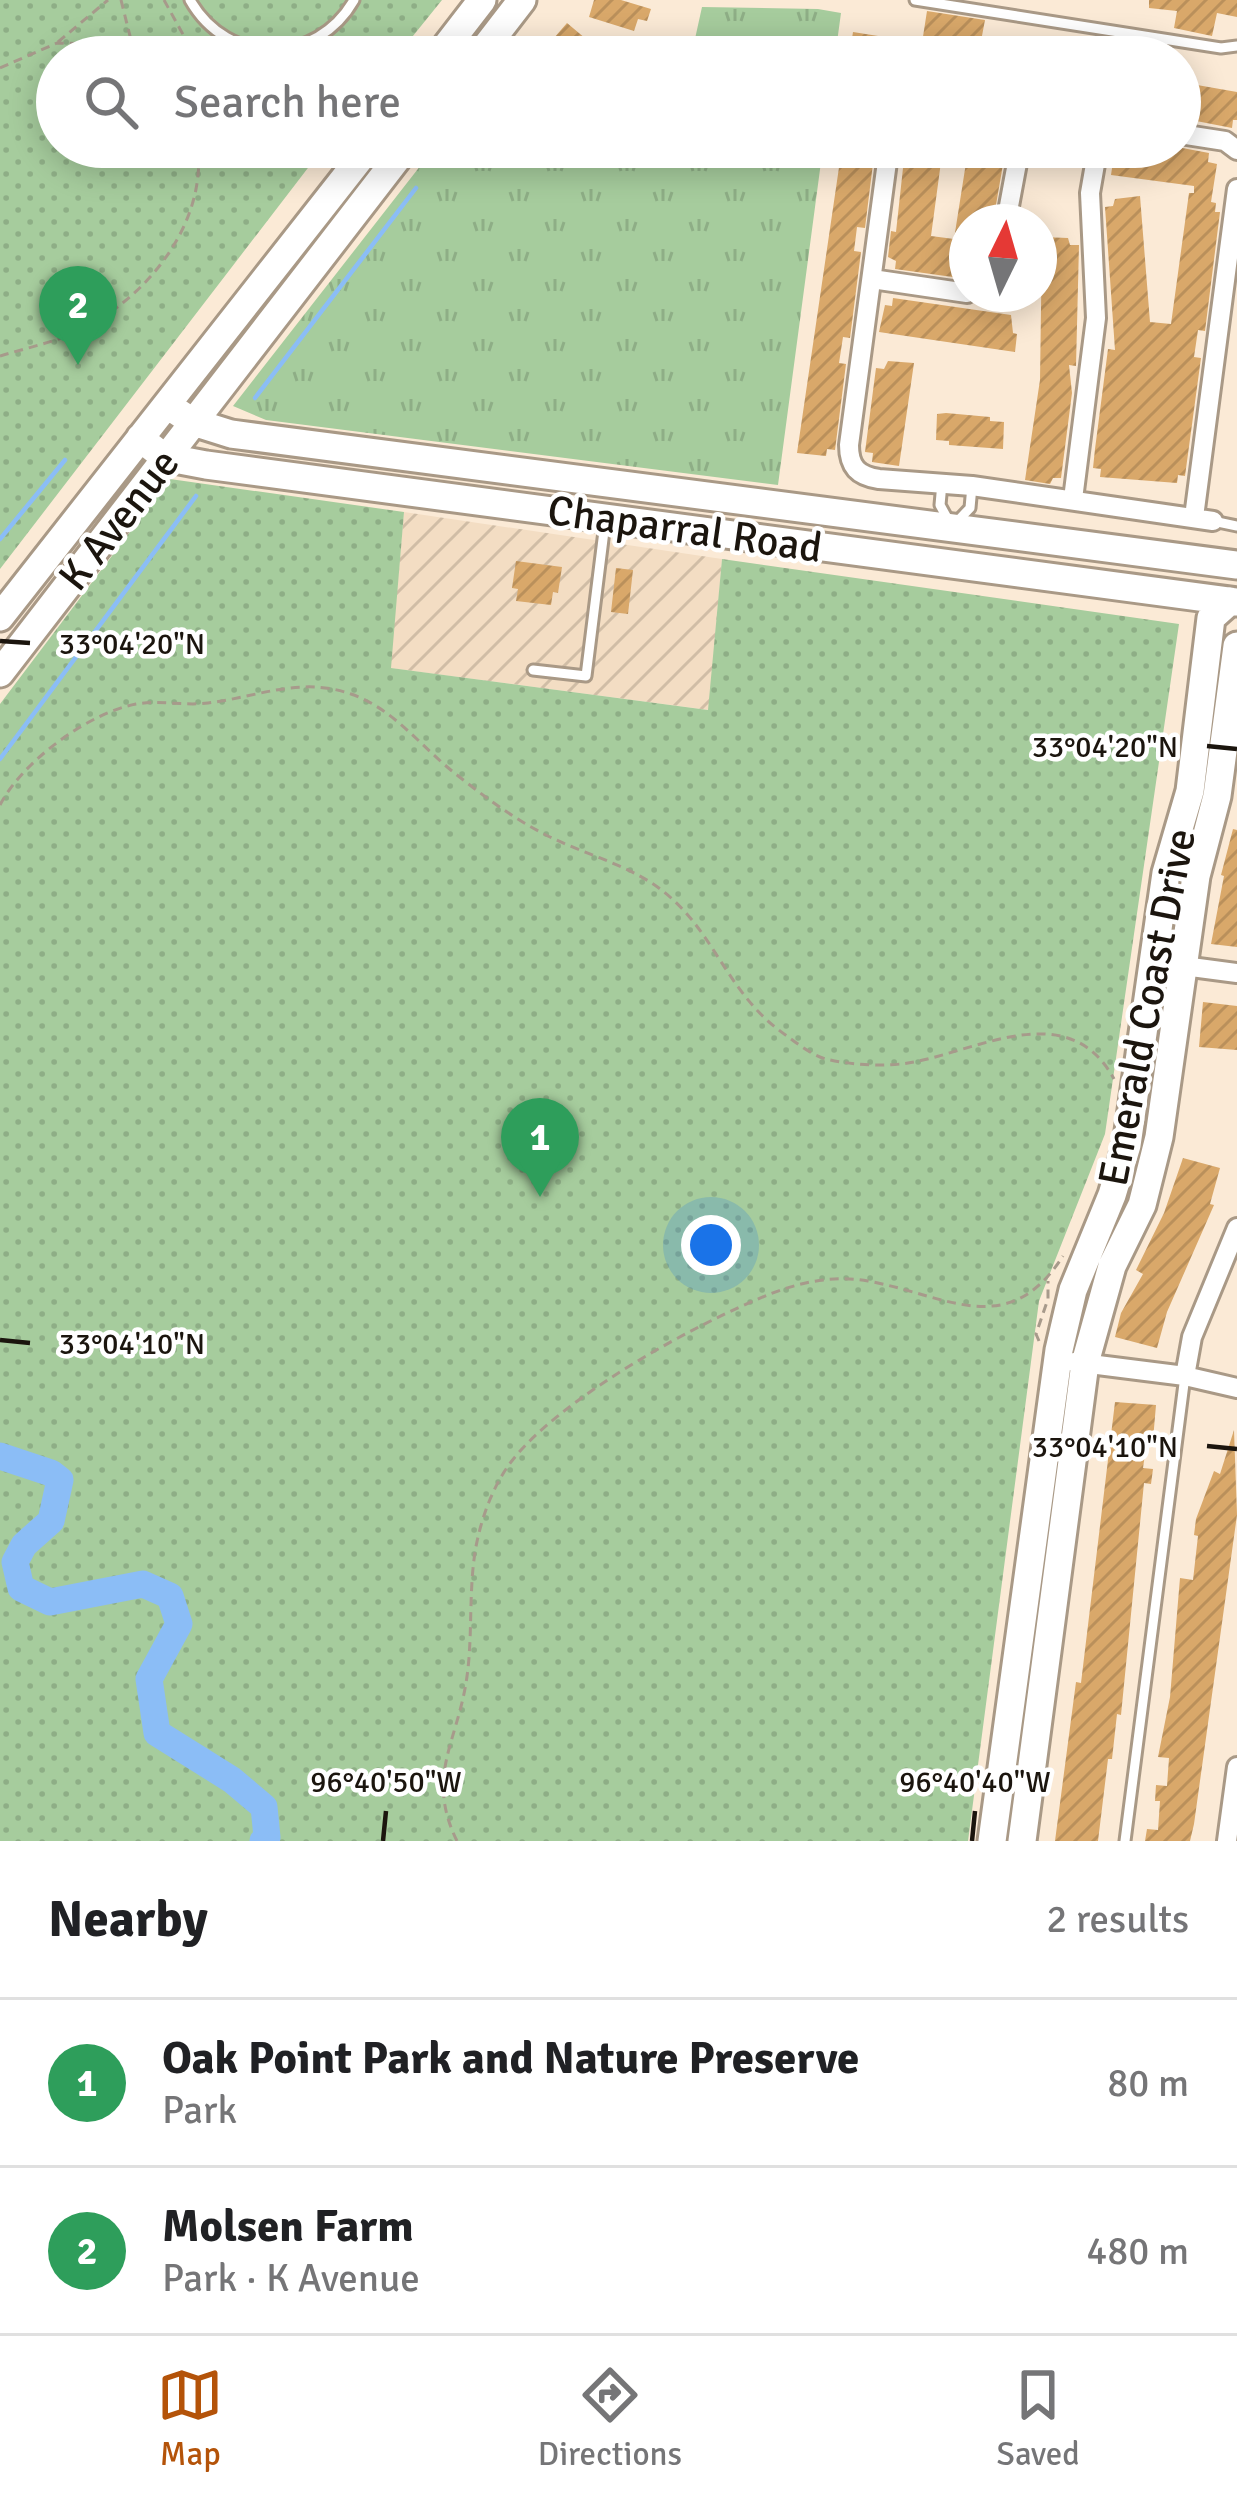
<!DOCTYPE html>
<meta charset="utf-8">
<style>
body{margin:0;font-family:Signika,sans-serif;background:#f2f2f2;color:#202124}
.compass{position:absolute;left:949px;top:204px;width:108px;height:108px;border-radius:50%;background:#fff;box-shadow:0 6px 30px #0003;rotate:5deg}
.you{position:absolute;left:711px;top:1245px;width:42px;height:42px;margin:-30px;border:9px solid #fff;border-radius:50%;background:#1a73e8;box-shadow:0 0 0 18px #1a73e833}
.badge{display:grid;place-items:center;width:78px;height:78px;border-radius:50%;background:#b45309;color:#fff;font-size:39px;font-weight:700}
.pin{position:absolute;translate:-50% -99px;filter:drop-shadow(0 3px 6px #0008)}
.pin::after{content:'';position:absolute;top:63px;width:42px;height:36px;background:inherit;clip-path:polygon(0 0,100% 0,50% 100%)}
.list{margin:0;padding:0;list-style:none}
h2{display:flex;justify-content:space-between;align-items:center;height:156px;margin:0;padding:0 48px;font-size:51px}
h2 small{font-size:39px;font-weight:400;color:#757577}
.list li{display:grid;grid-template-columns:78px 1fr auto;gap:36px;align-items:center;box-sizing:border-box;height:168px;padding:0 48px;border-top:3px solid #e0e0e0}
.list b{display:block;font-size:45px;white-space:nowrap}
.list p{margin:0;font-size:39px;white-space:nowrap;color:#757577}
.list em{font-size:39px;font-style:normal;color:#757577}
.icon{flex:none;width:66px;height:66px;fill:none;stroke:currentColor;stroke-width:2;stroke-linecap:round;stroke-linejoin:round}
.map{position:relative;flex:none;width:1237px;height:1841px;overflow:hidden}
.search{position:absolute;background:#fff;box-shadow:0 6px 30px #0003;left:36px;right:36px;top:36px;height:132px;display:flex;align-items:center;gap:30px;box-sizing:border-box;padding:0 42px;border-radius:66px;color:#757577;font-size:45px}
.sheet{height:492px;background:#fff}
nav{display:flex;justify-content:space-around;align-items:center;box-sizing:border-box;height:168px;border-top:3px solid #e0e0e0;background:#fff;font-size:33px;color:#757577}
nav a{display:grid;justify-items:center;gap:6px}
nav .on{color:#b45309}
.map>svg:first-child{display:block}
</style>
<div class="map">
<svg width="1237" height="1841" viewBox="0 0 1237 1841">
<defs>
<pattern id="industrial-furrows" width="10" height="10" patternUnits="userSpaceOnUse" patternTransform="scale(3)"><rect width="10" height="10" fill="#f3ddc3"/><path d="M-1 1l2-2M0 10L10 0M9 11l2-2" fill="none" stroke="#d0bda6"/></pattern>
<pattern id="grass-tufts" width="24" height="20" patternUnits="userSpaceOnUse" patternTransform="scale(3)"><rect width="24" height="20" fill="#a6cc9d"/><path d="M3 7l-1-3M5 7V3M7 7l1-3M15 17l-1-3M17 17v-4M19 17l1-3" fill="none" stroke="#8eae86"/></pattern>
<pattern id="park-dots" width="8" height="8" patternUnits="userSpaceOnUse" patternTransform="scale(3)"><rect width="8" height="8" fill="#a6cc9d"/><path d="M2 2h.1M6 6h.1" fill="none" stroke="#8eae86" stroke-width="1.8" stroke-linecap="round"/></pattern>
<pattern id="building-hatch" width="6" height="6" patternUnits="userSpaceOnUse" patternTransform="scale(3)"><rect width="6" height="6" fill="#d9a86a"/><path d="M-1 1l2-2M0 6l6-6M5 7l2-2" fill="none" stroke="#ba905b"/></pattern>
</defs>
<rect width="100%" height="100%" fill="#fbead6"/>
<!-- industrial -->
<path fill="url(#industrial-furrows)" d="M 404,512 L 722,559 L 709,710 L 390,668 Z"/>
<!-- grass -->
<path fill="url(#grass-tufts)" d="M 702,7 L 818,9 L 841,13 L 835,57 L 691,57 Z
M 435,147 L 823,147 L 778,485 L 266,420 L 233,406 Z"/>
<!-- park -->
<path fill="url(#park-dots)" d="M 0,0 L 442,0 L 396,57 L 57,57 L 57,147 L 324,147 L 0,569 Z
M 170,479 L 404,512 L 391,668 L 708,710 L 722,559 L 1179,624 L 1105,1134 L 1039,1301 L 968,1841 L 0,1841 L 0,704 Z"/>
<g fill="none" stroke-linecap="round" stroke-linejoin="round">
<!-- stream -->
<path stroke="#8bbdf6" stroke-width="4.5" d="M 255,398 L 416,188
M 0,539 L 65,460
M 0,759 L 196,496"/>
<!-- river -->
<path stroke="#8bbdf6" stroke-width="27" d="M 0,1456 L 51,1473 L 60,1480 L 51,1521 L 24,1545 L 15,1562 L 21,1588 L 50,1602 L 143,1584 L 170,1596 L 179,1624 L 149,1679 L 157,1733 L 232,1780 L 264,1807 L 267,1837 L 263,1841"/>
</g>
<!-- building -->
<path fill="url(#building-hatch)" d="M 594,0 L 621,0 L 651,9 L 647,21 L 638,19 L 634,31 L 589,17 Z
M 1149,0 L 1237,0 L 1237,17 L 1217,13 L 1212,36 L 1174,28 L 1177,11 L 1149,8 Z
M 927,11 L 985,20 L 978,57 L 849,57 L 853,32 L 922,43 Z
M 567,23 L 592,44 L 582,57 L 559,57 L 547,46 Z
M 1180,82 L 1237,92 L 1237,120 L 1233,120 L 1232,128 L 1181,118 Z
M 842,147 L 875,147 L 865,228 L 857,227 L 854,251 L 861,252 L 850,338 L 843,337 L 839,363 L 846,364 L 835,450 L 827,449 L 826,456 L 797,453 Z
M 914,147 L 943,147 L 931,236 L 954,239 L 968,150 L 971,147 L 1006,147 L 993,222 L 967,222 L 967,279 L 895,269 L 896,261 L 888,257 L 891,231 L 896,232 L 904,159 L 912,160 Z
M 1177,147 L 1209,153 L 1208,162 L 1217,164 L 1211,202 L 1216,203 L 1215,212 L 1220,212 L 1205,331 L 1198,330 L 1194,357 L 1201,358 L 1185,476 L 1178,475 L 1177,483 L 1100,477 L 1101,469 L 1093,468 L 1095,449 L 1108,349 L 1115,350 L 1105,207 L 1113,206 L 1115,199 L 1140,196 L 1150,322 L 1171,324 L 1189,193 L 1194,193 L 1194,186 L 1111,175 L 1115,148 Z
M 1042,237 L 1068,238 L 1070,245 L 1079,245 L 1076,366 L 1069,365 L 1072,393 L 1061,478 L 1053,478 L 1050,484 L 1025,480 L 1040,380 Z
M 893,298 L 1011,315 L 1013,333 L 1017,334 L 1015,352 L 879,332 L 885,305 L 892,306 Z
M 888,361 L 914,363 L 899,466 L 872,462 L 873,453 L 865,452 L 876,368 L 884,369 Z
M 946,413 L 990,417 L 990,421 L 1004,422 L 1003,449 L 949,445 L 949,441 L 936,440 L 937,414 Z
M 516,561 L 562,567 L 558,593 L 553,592 L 551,605 L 516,601 L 518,589 L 512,588 Z
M 616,568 L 633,570 L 628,614 L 611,612 Z
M 1233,829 L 1237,830 L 1237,947 L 1211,944 L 1224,876 L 1221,875 Z
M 1203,1002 L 1237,1006 L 1237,1050 L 1199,1047 Z
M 1183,1158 L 1220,1168 L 1210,1204 L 1214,1205 L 1167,1312 L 1157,1348 L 1115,1337 L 1121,1313 L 1143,1274 L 1136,1270 L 1164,1213 Z
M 1115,1402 L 1156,1405 L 1153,1440 L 1147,1440 L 1143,1468 L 1153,1469 L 1151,1484 L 1144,1483 L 1121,1715 L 1117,1714 L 1112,1759 L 1108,1759 L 1098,1841 L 1055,1841 L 1076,1682 L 1081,1683 Z
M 1234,1430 L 1237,1515 L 1194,1824 L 1190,1841 L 1145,1841 L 1147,1829 L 1158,1830 L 1160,1801 L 1155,1801 L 1156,1785 L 1167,1786 L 1169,1758 L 1158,1757 L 1170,1697 L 1180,1578 L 1193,1580 L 1198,1536 L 1194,1535 L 1196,1519 L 1214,1471 L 1220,1474 Z"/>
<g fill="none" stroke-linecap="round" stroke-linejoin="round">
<defs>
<path id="lane" d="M 190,0 C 228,67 317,65 354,0
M 915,0 L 1221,48 L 1237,46
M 942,483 L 940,505 L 952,527 L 970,508 L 972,486
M 1213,521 L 1237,526
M 533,670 L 586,676 L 605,523
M 1125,1841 L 1185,1376"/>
<path id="street" d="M 1180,134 L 1225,141 L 1237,150
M 889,147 L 849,445 C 849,467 858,476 879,479 L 972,486 L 1213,521
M 1006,222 L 1020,147
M 872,279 L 967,293
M 1073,499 L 1096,318 L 1090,193 L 1098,147
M 1194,517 L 1237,189
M 1176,965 L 1237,973
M 1074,1362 L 1185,1376 L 1237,1388
M 1185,1376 L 1192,1337 L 1237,1228
M 1227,1841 L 1237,1767"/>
<path id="secondary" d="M 438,57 L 482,0
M 478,57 L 522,0
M 167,405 L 193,422 L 231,434 L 1237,565
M 140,438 L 164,457 L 206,465 L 1237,602
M 0,617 L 369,147
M 0,673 L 406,147
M 992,1841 L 1059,1350 L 1073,1290 L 1112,1195 L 1127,1145 L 1166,873 L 1190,791 L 1211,618 L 1230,601
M 1022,1841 L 1085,1363 L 1112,1266 L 1142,1205 L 1159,1137 L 1196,876 L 1217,796 L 1237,646"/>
</defs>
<!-- lane casing -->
<use href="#lane" stroke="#a99986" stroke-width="15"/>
<!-- street casing -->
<use href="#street" stroke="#a99986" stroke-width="24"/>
<!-- secondary casing -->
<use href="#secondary" stroke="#a99986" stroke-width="33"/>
<!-- path -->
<path stroke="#a79a8b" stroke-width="3" stroke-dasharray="9 6" stroke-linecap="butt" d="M 121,0 L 134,52
M 164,0 L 185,38 L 208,57
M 58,42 L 108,0
M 0,68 L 57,43 L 108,44 L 139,57
M 0,356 C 26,348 55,342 79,331 C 146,298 206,226 198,147
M 0,805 C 22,762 88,713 136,704 C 159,700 185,706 208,703 C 258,697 300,676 351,694 C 392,708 420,745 452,771 C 482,795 515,820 550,837 C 587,855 632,866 664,892 C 716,933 727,995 787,1036 C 799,1045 812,1055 826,1059 C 851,1065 883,1067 908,1063 C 977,1052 1068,995 1114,1079
M 1039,1341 L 1036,1334 L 1048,1299 L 1048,1281
M 457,1841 C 426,1778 456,1744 466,1683 C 474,1635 467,1584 478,1537 C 484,1511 495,1483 511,1462 C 560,1398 695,1324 770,1294 C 801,1282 834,1275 868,1281 C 946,1295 1008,1342 1063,1256"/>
<!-- lane -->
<use href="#lane" stroke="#fff" stroke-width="9"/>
<!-- street -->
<use href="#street" stroke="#fff" stroke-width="18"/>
<!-- secondary -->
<use href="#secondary" stroke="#fff" stroke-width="27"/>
</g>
<!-- ticks -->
<path fill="none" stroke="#1b150e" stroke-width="4.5" d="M 0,641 L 30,643M 1207,746 L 1237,749M 0,1340 L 30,1343M 1207,1446 L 1237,1449M 383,1841 L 386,1811M 972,1841 L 975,1811"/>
<g text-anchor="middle" stroke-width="9" stroke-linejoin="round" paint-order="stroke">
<!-- street labels -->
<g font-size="42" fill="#1b150e" stroke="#fff">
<text transform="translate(118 519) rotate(-52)" y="15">K Avenue</text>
<text transform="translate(685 528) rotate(8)" y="15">Chaparral Road</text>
<text transform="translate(1146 1007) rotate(-79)" y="15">Emerald Coast Drive</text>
</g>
</g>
<g font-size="30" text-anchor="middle" fill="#1b150e" stroke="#fff" stroke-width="9" stroke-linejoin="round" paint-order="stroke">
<text x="132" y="654">33°04'20"N</text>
<text x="1105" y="757">33°04'20"N</text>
<text x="132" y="1354">33°04'10"N</text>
<text x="1105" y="1457">33°04'10"N</text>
<text x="386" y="1792">96°40'50"W</text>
<text x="975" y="1792">96°40'40"W</text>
</g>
</svg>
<svg class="compass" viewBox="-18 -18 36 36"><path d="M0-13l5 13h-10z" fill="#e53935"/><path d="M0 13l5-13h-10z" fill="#757577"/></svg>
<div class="you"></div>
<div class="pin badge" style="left:540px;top:1197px;background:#2e9e5b">1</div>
<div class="pin badge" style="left:78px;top:365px;background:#2e9e5b">2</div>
<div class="search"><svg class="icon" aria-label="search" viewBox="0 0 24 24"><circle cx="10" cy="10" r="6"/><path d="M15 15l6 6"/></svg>Search here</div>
</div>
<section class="sheet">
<h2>Nearby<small>2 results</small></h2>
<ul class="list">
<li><span class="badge" style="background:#2e9e5b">1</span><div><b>Oak Point Park and Nature Preserve</b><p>Park</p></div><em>80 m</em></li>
<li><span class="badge" style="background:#2e9e5b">2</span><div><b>Molsen Farm</b><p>Park · K Avenue</p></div><em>480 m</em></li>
</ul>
</section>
<nav>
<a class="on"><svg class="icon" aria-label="map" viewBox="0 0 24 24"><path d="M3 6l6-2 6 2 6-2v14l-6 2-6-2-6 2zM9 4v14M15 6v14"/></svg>Map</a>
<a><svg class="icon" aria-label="directions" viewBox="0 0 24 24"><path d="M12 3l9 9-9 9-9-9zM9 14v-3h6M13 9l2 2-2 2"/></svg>Directions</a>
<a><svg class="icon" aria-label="saved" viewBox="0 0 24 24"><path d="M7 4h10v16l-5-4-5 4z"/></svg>Saved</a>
</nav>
